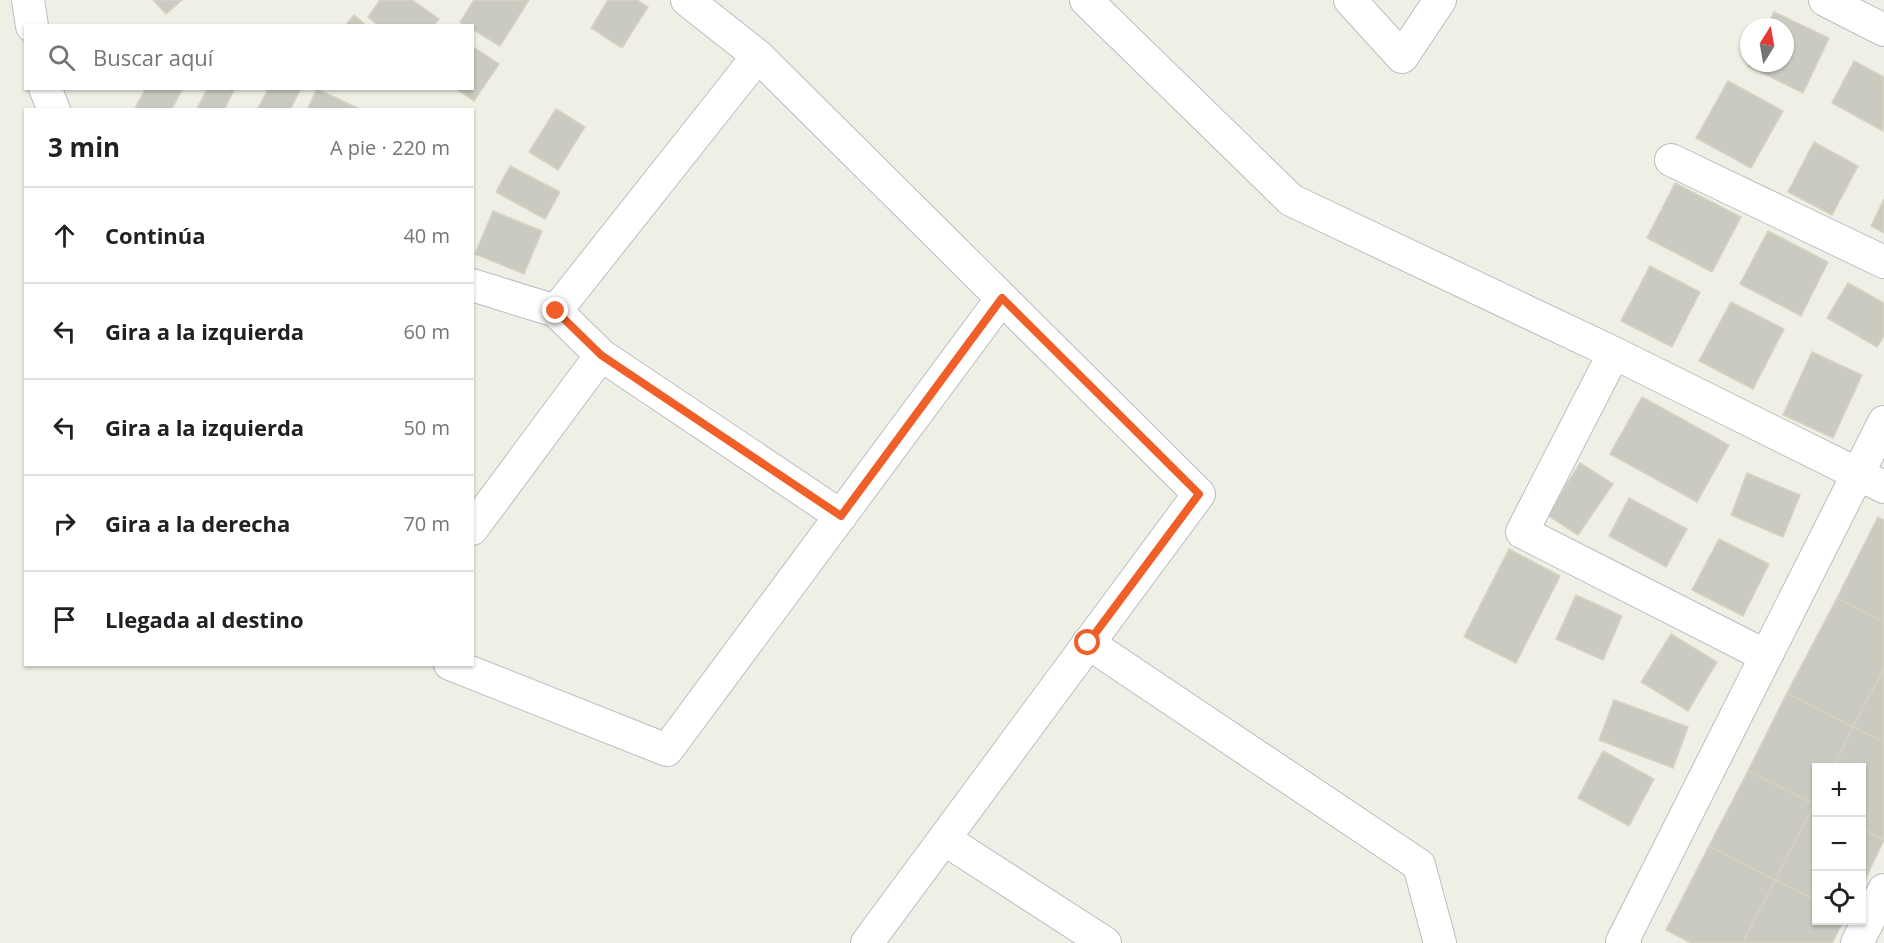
<!DOCTYPE html>
<html lang="es">
<meta charset="utf-8">
<style>
body{margin:0;font-family:"Open Sans",sans-serif;background:#f6f6f6;color:#202124}
.controls{position:absolute;right:18px;bottom:18px;display:grid;overflow:hidden;border-radius:0px;box-shadow:0 2px 4px #0004}
.controls button{width:54px;height:54px;display:grid;place-items:center;padding:0;border:0;border-bottom:2px solid #e0e0e0;background:#fff;color:#202124;font:30px sans-serif}
.compass{position:absolute;left:1740px;top:18px;width:54px;height:54px;border-radius:50%;background:#fff;box-shadow:0 2px 4px #0004;rotate:11deg}
.stop{position:absolute;width:18px;height:18px;margin:-14px;border:4px solid #f15f29;border-radius:50%;background:#fff}
.stop.end{background:#f15f29;border-color:#fff;box-shadow:0 2px 6px #0008}
.list{margin:0;padding:0;list-style:none}
h2{display:flex;justify-content:space-between;align-items:center;height:78px;margin:0;padding:0 24px;font-size:26px}
h2 small{font-size:20px;font-weight:400;color:#757577}
.list li{display:grid;grid-template-columns:39px 1fr auto;gap:18px;align-items:center;box-sizing:border-box;height:96px;padding:0 24px;border-top:2px solid #e0e0e0}
.list b{display:block;font-size:22px;white-space:nowrap}
.list em{font-size:20px;font-style:normal;color:#757577}
.icon{flex:none;width:33px;height:33px;fill:none;stroke:currentColor;stroke-width:2;stroke-linecap:round;stroke-linejoin:round}
.map{position:relative;flex:none;width:1884px;height:943px;overflow:hidden}
.search{position:absolute;background:#fff;box-shadow:0 2px 4px #0004;left:24px;top:24px;width:450px;height:66px;display:flex;align-items:center;gap:15px;box-sizing:border-box;padding:0 21px;border-radius:0px;color:#757577;font-size:22px}
.panel{position:absolute;background:#fff;box-shadow:0 2px 4px #0004;left:24px;top:108px;width:450px;height:558px;border-radius:0px}
.map>svg:first-child{display:block}
</style>
<div class="map">
<svg width="1884" height="943" viewBox="0 0 1884 943">
<rect width="100%" height="100%" fill="#f0efe5"/>
<!-- building -->
<path fill="#cbcac1" stroke="#d5d3c2" stroke-width="1.5" d="M 153,0 L 182,0 L 166,14 Z
M 380,0 L 412,0 L 439,19 L 434,26 L 379,26 L 368,17 Z
M 474,0 L 529,0 L 500,46 L 472,29 L 472,26 L 466,26 L 460,22 Z
M 608,0 L 637,0 L 648,7 L 622,48 L 591,28 Z
M 1774,12 L 1829,38 L 1803,93 L 1748,66 L 1749,63 L 1785,63 L 1785,27 L 1767,27 Z
M 354,15 L 367,26 L 345,26 Z
M 472,46 L 499,64 L 474,101 L 455,88 L 472,88 Z
M 1854,61 L 1884,77 L 1883,131 L 1832,103 Z
M 1728,81 L 1783,111 L 1751,168 L 1696,138 Z
M 146,88 L 183,88 L 171,110 L 134,110 Z
M 208,88 L 235,88 L 224,110 L 196,110 Z
M 269,88 L 301,88 L 290,110 L 257,110 Z
M 317,89 L 358,108 L 357,110 L 307,110 Z
M 556,109 L 585,127 L 558,170 L 529,152 Z
M 1814,142 L 1858,166 L 1832,215 L 1788,192 Z
M 510,166 L 560,192 L 545,219 L 496,192 Z
M 1675,183 L 1741,217 L 1712,272 L 1647,238 Z
M 1884,199 L 1884,233 L 1871,226 Z
M 493,211 L 542,231 L 524,274 L 475,254 Z
M 1768,231 L 1828,262 L 1801,316 L 1740,284 Z
M 1650,266 L 1700,292 L 1672,347 L 1621,321 Z
M 1848,283 L 1884,303 L 1884,336 L 1877,347 L 1827,318 Z
M 1731,302 L 1784,329 L 1753,389 L 1699,361 Z
M 1812,352 L 1862,375 L 1833,438 L 1783,415 Z
M 1642,397 L 1729,445 L 1697,502 L 1610,454 Z
M 1580,463 L 1613,484 L 1578,535 L 1547,515 Z
M 1747,473 L 1800,495 L 1783,537 L 1731,515 Z
M 1629,498 L 1687,529 L 1666,567 L 1609,536 Z
M 1878,517 L 1884,520 L 1884,622 L 1837,598 Z
M 1719,539 L 1769,564 L 1743,616 L 1692,590 Z
M 1509,549 L 1560,576 L 1516,663 L 1464,637 Z
M 1576,595 L 1622,616 L 1603,660 L 1556,639 Z
M 1837,598 L 1884,622 L 1884,668 L 1853,727 L 1787,693 Z
M 1671,634 L 1717,662 L 1688,711 L 1641,682 Z
M 1884,668 L 1884,742 L 1853,727 Z
M 1787,693 L 1853,727 L 1833,768 L 1816,768 L 1816,800 L 1814,804 L 1748,771 Z
M 1614,700 L 1688,727 L 1673,768 L 1599,740 Z
M 1853,727 L 1884,742 L 1884,840 L 1862,828 L 1862,768 L 1833,768 Z
M 1603,751 L 1654,779 L 1629,826 L 1578,798 Z
M 1748,771 L 1814,804 L 1775,880 L 1709,846 Z
M 1814,804 L 1816,805 L 1816,900 L 1775,880 Z
M 1862,828 L 1884,840 L 1862,886 Z
M 1709,846 L 1775,880 L 1743,943 L 1691,943 L 1666,930 Z
M 1775,880 L 1816,900 L 1816,920 L 1844,920 L 1832,943 L 1743,943 Z"/>
<g fill="none" stroke-linecap="round" stroke-linejoin="round">
<defs>
<path id="minor" d="M 28,0 L 32,26
M 687,0 L 758,56 L 1199,494 L 867,943
M 1086,0 L 1291,200 L 1614,353 L 1884,487
M 1350,0 L 1402,57 L 1440,0
M 1825,0 L 1884,30
M 45,88 L 54,110
M 1671,160 L 1884,262
M 472,285 L 556,311 L 601,355 L 841,516
M 556,311 L 758,56
M 1614,353 L 1522,532 L 1766,656
M 472,529 L 601,355
M 1088,643 L 1419,865 L 1440,943
M 450,664 L 667,750 L 1002,298
M 944,839 L 1105,943
M 1625,943 L 1622,942 L 1884,422
M 1857,943 L 1884,890"/>
</defs>
<!-- minor casing -->
<use href="#minor" stroke="#bcbdc4" stroke-width="34"/>
<!-- minor -->
<use href="#minor" stroke="#fff" stroke-width="32"/>
</g>
<g fill="none" stroke-linecap="round" stroke-linejoin="round">
<!-- route -->
<path stroke="#f15f29" stroke-width="8" d="M 556,311 L 601,355 L 841,516 L 1002,298 L 1199,494 L 1088,643"/>
</g>
</svg>
<div class="controls">
<button>+</button>
<button>−</button>
<button><svg class="icon" aria-label="locate" viewBox="0 0 24 24"><circle cx="12" cy="12" r="6"/><path d="M12 2v4M12 18v4M2 12h4M18 12h4"/></svg></button>
</div>
<svg class="compass" viewBox="-18 -18 36 36"><path d="M0-13l5 13h-10z" fill="#e53935"/><path d="M0 13l5-13h-10z" fill="#757577"/></svg>
<div class="stop" style="left:1088px;top:643px"></div>
<div class="stop end" style="left:556px;top:311px"></div>
<div class="search"><svg class="icon" aria-label="search" viewBox="0 0 24 24"><circle cx="10" cy="10" r="6"/><path d="M15 15l6 6"/></svg>Buscar aquí</div>
<section class="panel">
<h2>3 min<small>A pie · 220 m</small></h2>
<ul class="list">
<li><svg class="icon" aria-label="ahead" viewBox="0 0 24 24"><path d="M12 20V5M6 11l6-6 6 6"/></svg><div><b>Continúa</b></div><em>40 m</em></li>
<li><svg class="icon" aria-label="left" viewBox="0 0 24 24"><path d="M17 20v-9H6M10 6l-5 5 5 5"/></svg><div><b>Gira a la izquierda</b></div><em>60 m</em></li>
<li><svg class="icon" aria-label="left" viewBox="0 0 24 24"><path d="M17 20v-9H6M10 6l-5 5 5 5"/></svg><div><b>Gira a la izquierda</b></div><em>50 m</em></li>
<li><svg class="icon" aria-label="right" viewBox="0 0 24 24"><path d="M7 20v-9h11M14 6l5 5-5 5"/></svg><div><b>Gira a la derecha</b></div><em>70 m</em></li>
<li><svg class="icon" aria-label="arrive" viewBox="0 0 24 24"><path d="M6 21V4h12l-3 4 3 4H6"/></svg><div><b>Llegada al destino</b></div></li>
</ul>
</section>
</div>
